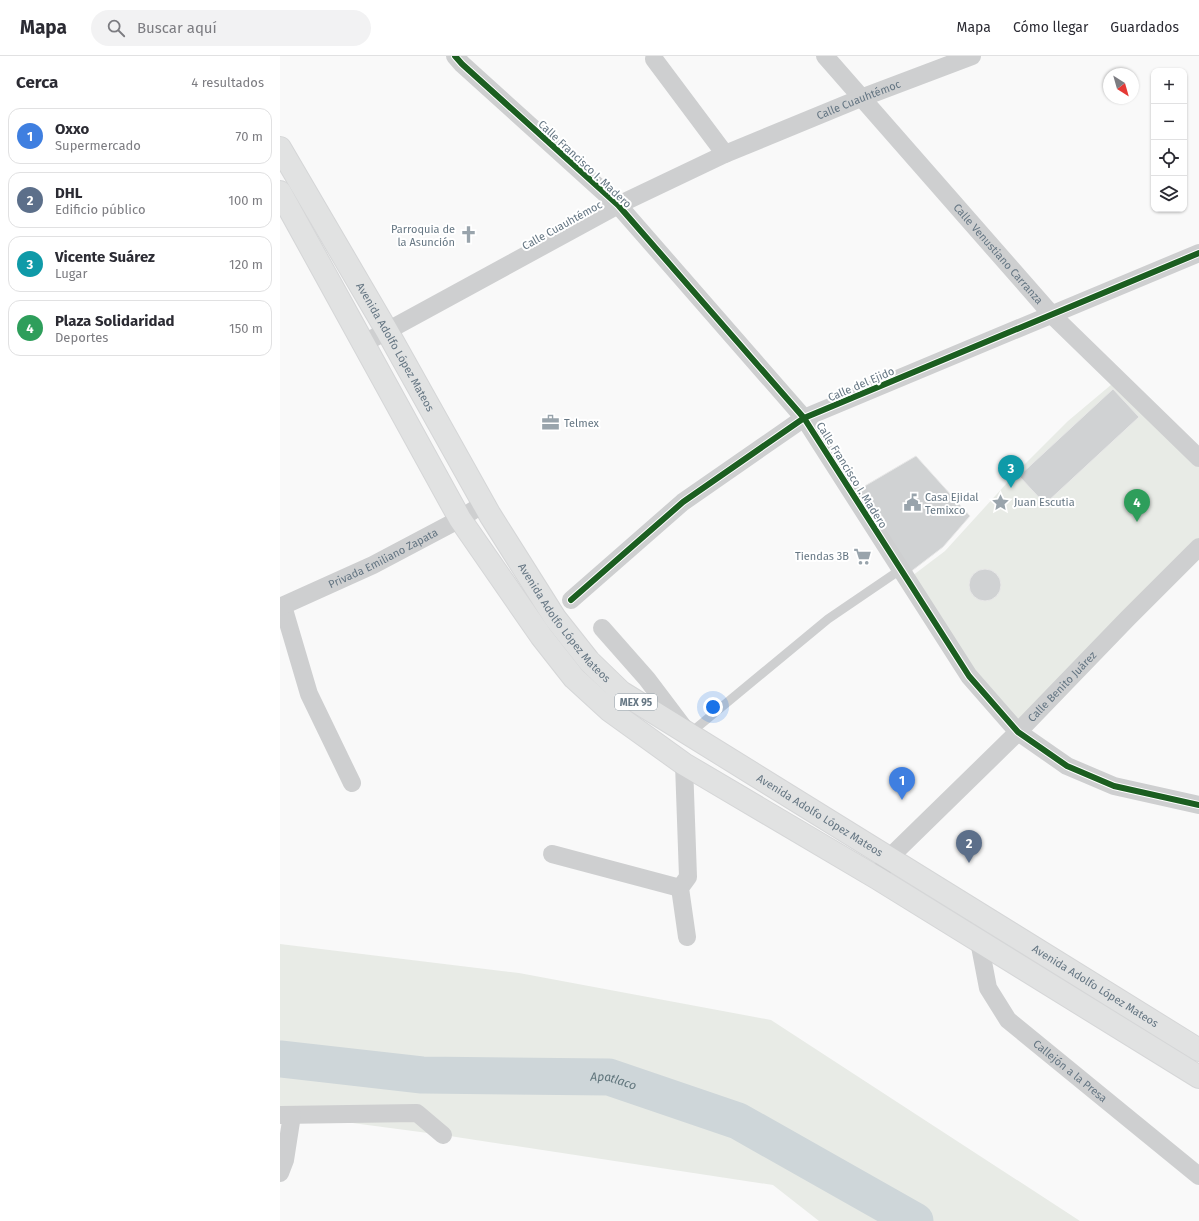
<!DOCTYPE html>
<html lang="es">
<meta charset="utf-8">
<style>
body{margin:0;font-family:"Fira Sans",sans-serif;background:#f2f2f3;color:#2b2b33}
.controls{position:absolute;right:12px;top:12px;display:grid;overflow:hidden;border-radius:8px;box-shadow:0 1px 3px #0004}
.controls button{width:36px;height:36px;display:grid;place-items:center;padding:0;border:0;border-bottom:1px solid #e1e1e2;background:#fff;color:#2b2b33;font:20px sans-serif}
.compass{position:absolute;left:823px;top:12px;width:36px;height:36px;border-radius:50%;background:#fff;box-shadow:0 1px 3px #0004;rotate:143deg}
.you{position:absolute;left:433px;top:651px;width:14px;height:14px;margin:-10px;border:3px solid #fff;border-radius:50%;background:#1a73e8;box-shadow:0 0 0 6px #1a73e833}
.badge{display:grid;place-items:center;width:26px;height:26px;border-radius:50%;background:#1a73e8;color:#fff;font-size:13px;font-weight:700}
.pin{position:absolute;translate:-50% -33px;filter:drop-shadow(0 1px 2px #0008)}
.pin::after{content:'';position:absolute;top:21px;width:14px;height:12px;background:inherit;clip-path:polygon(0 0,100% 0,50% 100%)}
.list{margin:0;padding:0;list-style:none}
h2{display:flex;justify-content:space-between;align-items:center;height:52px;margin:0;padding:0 16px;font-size:17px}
h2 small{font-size:13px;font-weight:400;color:#7c7c81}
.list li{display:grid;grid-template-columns:26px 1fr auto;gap:12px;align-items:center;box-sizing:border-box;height:56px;margin:0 8px 8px;padding:0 8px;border:1px solid #e1e1e2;border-radius:12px}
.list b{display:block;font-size:15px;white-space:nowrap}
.list p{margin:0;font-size:13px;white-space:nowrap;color:#7c7c81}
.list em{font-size:13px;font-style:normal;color:#7c7c81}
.icon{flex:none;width:22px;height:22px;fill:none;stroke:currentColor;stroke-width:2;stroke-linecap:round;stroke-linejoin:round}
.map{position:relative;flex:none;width:919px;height:1165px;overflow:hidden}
header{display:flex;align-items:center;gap:24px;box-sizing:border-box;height:56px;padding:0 20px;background:#fff;border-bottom:1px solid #e1e1e2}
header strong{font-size:19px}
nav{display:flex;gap:22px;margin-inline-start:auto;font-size:14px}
.search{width:280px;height:36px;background:#f2f2f3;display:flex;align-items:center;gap:10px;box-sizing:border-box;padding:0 14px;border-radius:22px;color:#7c7c81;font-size:15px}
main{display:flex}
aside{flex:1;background:#fff}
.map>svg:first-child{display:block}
</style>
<header>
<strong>Mapa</strong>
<div class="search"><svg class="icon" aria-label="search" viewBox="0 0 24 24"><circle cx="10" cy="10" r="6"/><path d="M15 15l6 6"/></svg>Buscar aquí</div>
<nav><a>Mapa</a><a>Cómo llegar</a><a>Guardados</a></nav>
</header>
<main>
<aside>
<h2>Cerca<small>4 resultados</small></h2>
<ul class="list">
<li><span class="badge" style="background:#3f7fe0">1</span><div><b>Oxxo</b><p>Supermercado</p></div><em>70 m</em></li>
<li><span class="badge" style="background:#5c6f8a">2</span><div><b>DHL</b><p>Edificio público</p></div><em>100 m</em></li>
<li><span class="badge" style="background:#0f9aa8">3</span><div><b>Vicente Suárez</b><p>Lugar</p></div><em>120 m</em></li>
<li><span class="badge" style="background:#2e9e5b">4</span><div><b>Plaza Solidaridad</b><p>Deportes</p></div><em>150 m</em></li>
</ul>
</aside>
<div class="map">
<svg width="919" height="1165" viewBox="0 0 919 1165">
<rect width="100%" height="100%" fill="#f9f9f9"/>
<!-- green -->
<path fill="#e8ebe6" d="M 838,323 L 919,402 L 919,491 L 738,676 L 628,523 L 665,495 L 736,417 L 788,365 Z
M 0,888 L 239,917 L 491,964 L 800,1165 L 539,1165 L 493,1129 L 163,1079 L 12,1059 L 0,1056 Z"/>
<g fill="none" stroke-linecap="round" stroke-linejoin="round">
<!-- river -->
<path stroke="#ced6d9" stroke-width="37" id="s1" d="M 0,1003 L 142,1019 L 329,1021 L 458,1065 L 635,1165"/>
</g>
<!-- building -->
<path fill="#d0d2d3" stroke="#e8e8e8" d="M 833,333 L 859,361 L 765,448 L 739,420 Z
M 636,400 L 690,460 L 663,491 L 629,517 L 578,434 Z
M689 529a16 16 0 1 1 32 0a16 16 0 1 1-32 0Z"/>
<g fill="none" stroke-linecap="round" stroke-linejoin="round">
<defs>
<g id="primary">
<path id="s7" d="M 0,92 L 107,275 L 210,459 L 275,562 L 309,605 L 341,636 L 919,994"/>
<path d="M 0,136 L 180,463 L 261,580 L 294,622 L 329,654 L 404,708 L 597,822 L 919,1021"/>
</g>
</defs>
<!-- primary casing -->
<use href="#primary" stroke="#d5d6d7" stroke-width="24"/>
<!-- service -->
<path stroke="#cecfd0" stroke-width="9" d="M 409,678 L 548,563 L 620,514"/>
<!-- minor -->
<g stroke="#cecfd0" stroke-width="18">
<path d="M 175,0 L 182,8 L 338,149 L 524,362 L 689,620 L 738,676 L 787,710 L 834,730 L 919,749"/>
<path id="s2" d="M 545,0 L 772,259 L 919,402"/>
<path d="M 374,3 L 445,98"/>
<path id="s3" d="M 82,288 L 107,275 L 338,149 L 445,98 L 581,42 L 692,0"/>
<path d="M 291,544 L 403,446 L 524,362 L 919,197"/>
<path d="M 3,550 L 29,638 L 72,727"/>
<path id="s4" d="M 0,551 L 93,509 L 180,463 L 203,448"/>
<path d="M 322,572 L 367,623 L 404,672"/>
<path d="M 404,708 L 408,821 L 400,832 L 407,881"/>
<path d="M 272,798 L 400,832"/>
<path id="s5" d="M 597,822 L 609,802 L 738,676 L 848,562 L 919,491"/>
<path id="s6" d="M 699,885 L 708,932 L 728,964 L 919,1120"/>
<path d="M 0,1059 L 137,1057 L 163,1079"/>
<path d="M 0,1117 L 5,1104 L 12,1059"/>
</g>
<!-- primary -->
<use href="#primary" stroke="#e1e2e2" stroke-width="22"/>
<defs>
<path id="cycleway" d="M 175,0 L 182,8 L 338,149 L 524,362 L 689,620 L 738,676 L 787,710 L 834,730 L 919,749
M 291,544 L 403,446 L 524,362 L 919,197"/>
</defs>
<!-- cycleway casing -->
<use href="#cycleway" stroke="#fff" stroke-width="8"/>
<!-- cycleway -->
<use href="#cycleway" stroke="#1b5e20" stroke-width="6"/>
</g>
<!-- icons -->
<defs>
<symbol id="church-bare" viewBox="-9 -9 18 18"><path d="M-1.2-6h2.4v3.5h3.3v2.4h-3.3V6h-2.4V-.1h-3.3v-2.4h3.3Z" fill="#99a4ac" stroke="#fff" stroke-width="2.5" paint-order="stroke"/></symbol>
<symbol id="office-bare" viewBox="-9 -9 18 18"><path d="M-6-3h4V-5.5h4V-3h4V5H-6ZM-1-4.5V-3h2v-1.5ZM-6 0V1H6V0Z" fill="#99a4ac" stroke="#fff" stroke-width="2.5" paint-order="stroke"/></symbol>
<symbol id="sight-bare" viewBox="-9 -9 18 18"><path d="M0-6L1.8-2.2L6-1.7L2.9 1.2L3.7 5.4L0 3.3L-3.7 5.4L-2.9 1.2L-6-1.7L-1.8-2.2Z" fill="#99a4ac" stroke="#fff" stroke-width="2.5" paint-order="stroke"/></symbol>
<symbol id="civic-bare" viewBox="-9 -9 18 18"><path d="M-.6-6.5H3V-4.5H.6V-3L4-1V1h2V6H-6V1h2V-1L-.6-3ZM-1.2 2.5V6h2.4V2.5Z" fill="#99a4ac" stroke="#fff" stroke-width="2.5" paint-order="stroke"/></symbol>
<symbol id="supermarket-bare" viewBox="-9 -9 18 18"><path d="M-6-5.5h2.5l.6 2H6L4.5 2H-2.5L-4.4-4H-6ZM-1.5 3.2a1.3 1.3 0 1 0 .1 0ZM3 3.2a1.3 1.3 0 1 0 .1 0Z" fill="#99a4ac" stroke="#fff" stroke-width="2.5" paint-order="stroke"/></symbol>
</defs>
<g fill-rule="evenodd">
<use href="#church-bare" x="176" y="166" width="25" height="25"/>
<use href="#office-bare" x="258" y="354" width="25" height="25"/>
<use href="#sight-bare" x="708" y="434" width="25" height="25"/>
<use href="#civic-bare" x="620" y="434" width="25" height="25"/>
<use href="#supermarket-bare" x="570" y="488" width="25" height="25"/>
</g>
<g text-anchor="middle" stroke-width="4" stroke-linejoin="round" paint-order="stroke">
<!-- shield labels -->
<rect fill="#fff" stroke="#939fa8" stroke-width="1" x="335" y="638" width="42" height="16" rx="3"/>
<g font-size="10" font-weight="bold" fill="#657683">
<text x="356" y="650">MEX 95</text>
</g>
<!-- street labels -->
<g font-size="11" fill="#657683" stroke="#fff">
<text dy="4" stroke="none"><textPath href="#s3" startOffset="554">Calle Cuauhtémoc</textPath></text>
<text transform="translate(305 108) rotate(43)" y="4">Calle Francisco I. Madero</text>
<text transform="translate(282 169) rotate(-29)" y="4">Calle Cuauhtémoc</text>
<text dy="4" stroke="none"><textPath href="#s2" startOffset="263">Calle Venustiano Carranza</textPath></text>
<text dy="4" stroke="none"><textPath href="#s7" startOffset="230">Avenida Adolfo López Mateos</textPath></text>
<text transform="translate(581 328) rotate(-23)" y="4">Calle del Ejido</text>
<text transform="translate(572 419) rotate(58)" y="4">Calle Francisco I. Madero</text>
<text dy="4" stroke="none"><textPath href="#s4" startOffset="114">Privada Emiliano Zapata</textPath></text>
<text dy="4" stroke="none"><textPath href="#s7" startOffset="554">Avenida Adolfo López Mateos</textPath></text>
<text dy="4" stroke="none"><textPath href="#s5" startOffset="267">Calle Benito Juárez</textPath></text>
<text dy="4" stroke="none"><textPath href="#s7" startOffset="878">Avenida Adolfo López Mateos</textPath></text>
<text dy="4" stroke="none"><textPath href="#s7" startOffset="1202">Avenida Adolfo López Mateos</textPath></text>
<text dy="4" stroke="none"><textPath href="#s6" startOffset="166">Callejón a la Presa</textPath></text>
</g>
<!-- poi labels -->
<g font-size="11" fill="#657683" stroke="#fff" text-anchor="start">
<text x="175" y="177" text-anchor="end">Parroquia de<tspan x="175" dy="13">la Asunción</tspan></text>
<text x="284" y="371">Telmex</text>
<text x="645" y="445">Casa Ejidal<tspan x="645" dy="13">Temixco</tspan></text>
<text x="734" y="450">Juan Escutia</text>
<text x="569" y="504" text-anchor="end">Tiendas 3B</text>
</g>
<!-- water labels -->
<g font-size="12" font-style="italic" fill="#60757c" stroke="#fff">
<text dy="4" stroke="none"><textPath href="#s1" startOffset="335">Apatlaco</textPath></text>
</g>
</g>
</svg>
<div class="controls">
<button>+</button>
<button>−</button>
<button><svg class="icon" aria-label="locate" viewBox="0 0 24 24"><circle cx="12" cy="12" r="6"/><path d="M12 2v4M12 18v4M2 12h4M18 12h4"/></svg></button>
<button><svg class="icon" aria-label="layers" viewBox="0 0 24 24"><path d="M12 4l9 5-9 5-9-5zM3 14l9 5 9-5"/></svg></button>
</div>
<svg class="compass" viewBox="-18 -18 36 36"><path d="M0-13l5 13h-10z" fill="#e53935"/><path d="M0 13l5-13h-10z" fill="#7c7c81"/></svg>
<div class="you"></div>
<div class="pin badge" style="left:622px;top:744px;background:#3f7fe0">1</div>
<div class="pin badge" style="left:689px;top:807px;background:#5c6f8a">2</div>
<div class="pin badge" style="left:731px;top:432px;background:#0f9aa8">3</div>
<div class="pin badge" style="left:857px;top:466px;background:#2e9e5b">4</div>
</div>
</main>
